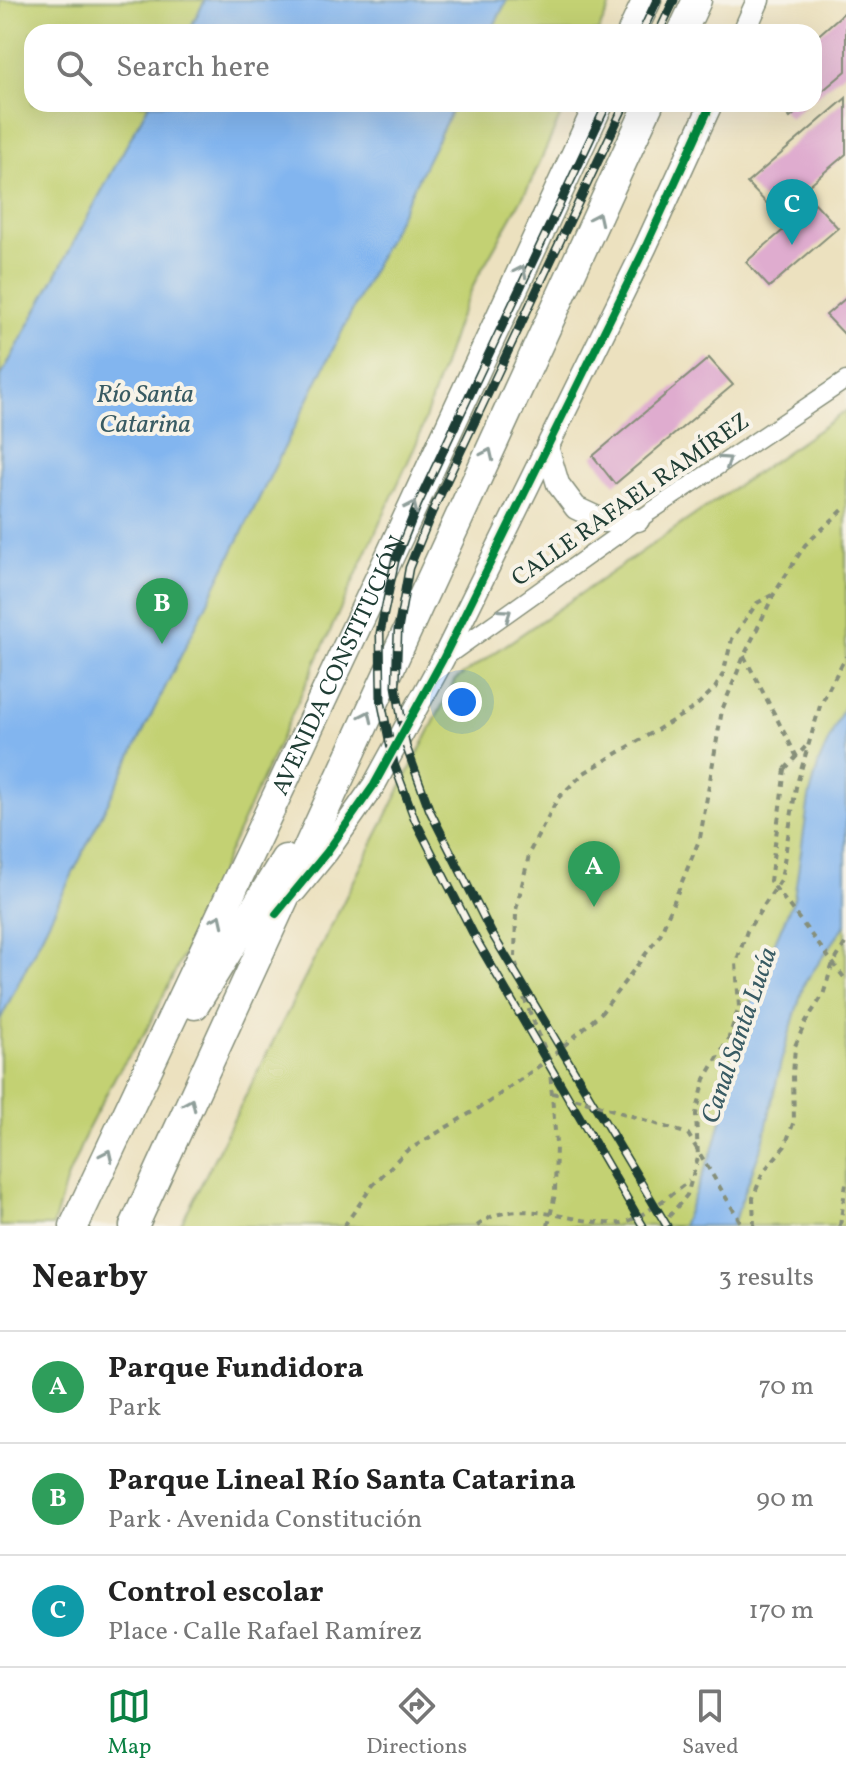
<!DOCTYPE html>
<meta charset="utf-8">
<style>
body{margin:0;font-family:Vollkorn,serif;background:#f2f2f2;color:#222}
.you{position:absolute;left:462px;top:702px;width:28px;height:28px;margin:-20px;border:6px solid #fff;border-radius:50%;background:#1a73e8;box-shadow:0 0 0 12px #1a73e833}
.badge{display:grid;place-items:center;width:52px;height:52px;border-radius:50%;background:#0b8043;color:#fff;font-size:26px;font-weight:700}
.pin{position:absolute;translate:-50% -66px;filter:drop-shadow(0 2px 4px #0008)}
.pin::after{content:'';position:absolute;top:42px;width:28px;height:24px;background:inherit;clip-path:polygon(0 0,100% 0,50% 100%)}
.list{margin:0;padding:0;list-style:none}
h2{display:flex;justify-content:space-between;align-items:center;height:104px;margin:0;padding:0 32px;font-size:34px}
h2 small{font-size:26px;font-weight:400;color:#767676}
.list li{display:grid;grid-template-columns:52px 1fr auto;gap:24px;align-items:center;box-sizing:border-box;height:112px;padding:0 32px;border-top:2px solid #e0e0e0}
.list b{display:block;font-size:30px;white-space:nowrap}
.list p{margin:0;font-size:26px;white-space:nowrap;color:#767676}
.list em{font-size:26px;font-style:normal;color:#767676}
.icon{flex:none;width:44px;height:44px;fill:none;stroke:currentColor;stroke-width:2;stroke-linecap:round;stroke-linejoin:round}
.map{position:relative;flex:none;width:846px;height:1226px;overflow:hidden}
.search{position:absolute;background:#fff;box-shadow:0 8px 32px #0002;left:24px;right:24px;top:24px;height:88px;display:flex;align-items:center;gap:20px;box-sizing:border-box;padding:0 28px;border-radius:24px;color:#767676;font-size:30px}
.sheet{height:440px;background:#fff}
nav{display:flex;justify-content:space-around;align-items:center;box-sizing:border-box;height:112px;border-top:2px solid #e0e0e0;background:#fff;font-size:22px;color:#767676}
nav a{display:grid;justify-items:center;gap:4px}
nav .on{color:#0b8043}
.map>svg:first-child{display:block}
</style>
<div class="map">
<svg width="846" height="1226" viewBox="0 0 846 1226">
<rect width="100%" height="100%" fill="#f7f3e8"/>
<filter id="ink" filterUnits="userSpaceOnUse"><feTurbulence type="fractalNoise" baseFrequency=".0125" numOctaves="2"/><feDisplacementMap in="SourceGraphic" scale="16" xChannelSelector="R" yChannelSelector="G"/><feConvolveMatrix kernelMatrix="1 2 1 2 8 2 1 2 1" color-interpolation-filters="sRGB"/></filter>
<filter id="wash" filterUnits="userSpaceOnUse"><feTurbulence type="fractalNoise" baseFrequency=".006" numOctaves="4" result="noise"/><feDisplacementMap in="SourceGraphic" scale="32" xChannelSelector="R" yChannelSelector="G"/><feGaussianBlur stdDeviation="1.8" result="paint"/><feColorMatrix in="noise" values="0 0 0 0 0 0 0 0 0 0 0 0 0 0 0 0 0 1.4 0 .05"/><feComposite in="paint" operator="in"/></filter>
<g filter="url(#wash)">
<rect width="100%" height="100%" fill="#ece1bf"/>
<!-- green -->
<path fill="#c3d173" stroke="#718754" stroke-width="2" d="M 0,0 L 613,0 L 598,32 L 32,32 L 32,104 L 566,104 L 529,186 L 476,280 L 458,320 L 418,440 L 230,849 L 195,931 L 146,1031 L 116,1075 L 87,1131 L 67,1179 L 53,1226 L 0,1226 Z
M 846,411 L 846,1226 L 180,1226 L 455,680 Z"/>
<!-- water -->
<path fill="#82b5ef" stroke="#507992" stroke-width="2" d="M 205,0 L 507,0 L 491,32 L 188,32 Z
M 149,104 L 455,104 L 0,1020 L 0,378 Z
M 846,702 L 846,924 L 804,984 L 781,1062 L 763,1143 L 732,1226 L 682,1226 L 715,1144 L 756,986 L 794,898 L 809,798 L 819,762 Z"/>
<g id="blocks">
<!-- building -->
<path fill="#dfaccf" d="M 846,11 L 846,71 L 814,98 L 814,39 Z
M 846,98 L 846,154 L 776,213 L 747,183 Z
M 778,104 L 806,104 L 790,118 Z
M 815,203 L 838,228 L 769,287 L 746,262 Z
M 846,298 L 846,336 L 826,315 Z
M 709,358 L 733,385 L 615,484 L 593,456 Z"/>
</g>
</g>
<g filter="url(#ink)">
<use href="#blocks" fill-opacity="0" stroke="#868f7a" stroke-width="2"/>
<g fill="none" stroke-linecap="round" stroke-linejoin="round">
<defs>
<path id="minor" d="M 446,657 L 650,512 L 846,380"/>
<path id="tertiary" d="M 744,32 L 758,0
M 547,447 L 558,484 L 576,508 L 604,521 L 638,520
M 295,891 L 327,852 L 374,785 L 443,659 L 645,248 L 711,104"/>
<g id="trunk">
<path d="M 632,32 L 647,0"/>
<path d="M 682,32 L 697,0"/>
<path d="M 195,1005 L 285,859"/>
<path id="s1" d="M 74,1226 L 387,562 L 599,104"/>
<path d="M 134,1226 L 649,104"/>
</g>
</defs>
<!-- minor casing -->
<use href="#minor" stroke="#868f7a" stroke-width="19"/>
<!-- tertiary casing -->
<use href="#tertiary" stroke="#868f7a" stroke-width="25"/>
<!-- trunk casing -->
<use href="#trunk" stroke="#868f7a" stroke-width="31"/>
<!-- path -->
<path stroke="#868f7a" stroke-width="4" stroke-dasharray="6 6" stroke-linecap="butt" d="M 744,656 L 797,757
M 785,769 L 807,745
M 552,1093 L 585,1101
M 344,1226 L 373,1185 L 405,1152 L 489,1102 L 549,1059 L 602,1012 L 660,935 L 700,838 L 722,710 L 744,656 L 774,594 L 805,545 L 846,507
M 477,1226 C 482,1223 488,1218 493,1216 C 533,1201 580,1226 621,1223 C 640,1220 673,1193 689,1181
M 548,1226 L 555,1194 L 556,1143 L 549,1059 L 524,998 L 515,959 L 516,910 L 530,851 L 558,798 L 584,773 L 694,708 L 715,688 L 723,674 L 732,639 L 757,603 L 772,595
M 661,1226 L 687,1195 L 698,1158 L 696,1114 L 705,1079 L 728,1040 L 739,1007 L 736,963 L 747,931 L 781,880 L 796,787 L 820,706 L 846,656
M 754,1226 L 753,1198 L 763,1172 L 785,1146 L 794,1121 L 793,1075 L 795,1046 L 806,1021 L 823,995 L 832,966 L 846,942
M 840,1226 L 846,1183"/>
<!-- minor -->
<use href="#minor" stroke="#fff" stroke-width="16"/>
<!-- tertiary -->
<use href="#tertiary" stroke="#fff" stroke-width="22"/>
<!-- trunk -->
<use href="#trunk" stroke="#fff" stroke-width="28"/>
<defs>
<path id="rail" d="M 642,32 L 657,0
M 659,32 L 674,0
M 607,104 L 418,504 L 395,561 L 380,633 L 381,700 L 394,764 L 415,820 L 477,941 L 643,1226
M 625,104 L 432,512 L 409,568 L 398,630 L 396,686 L 406,746 L 430,811 L 491,932 L 667,1226"/>
</defs>
<!-- rail casing -->
<use href="#rail" stroke="#1f3d34" stroke-width="9"/>
<!-- rail -->
<use href="#rail" stroke="#f7f3e8" stroke-width="6" stroke-dasharray="18" stroke-linecap="butt"/>
<!-- path-bridge -->
<path stroke="#868f7a" stroke-width="4" stroke-dasharray="6 6" stroke-linecap="butt" d="M 785,769 L 770,881 L 846,980
M 585,1101 L 688,1134 L 743,1226"/>
<defs>
<path id="cycleway" d="M 276,914 L 327,852 L 374,785 L 443,659 L 645,248 L 711,104"/>
</defs>
<!-- cycleway casing -->
<use href="#cycleway" stroke="#f7f3e8" stroke-width="13"/>
<!-- cycleway -->
<use href="#cycleway" stroke="#00873e" stroke-width="8"/>
</g>
<!-- one-way arrows -->
<defs><path id="oneway-chevron" d="M-2-3.5L2.5 0L-2 3.5" fill="none" stroke-width="1.6" stroke-linecap="round" stroke-linejoin="round" transform="scale(2)"/></defs>
<g stroke="#8f9e9a">
<use href="#oneway-chevron" transform="translate(597 218) rotate(-65)"/>
<use href="#oneway-chevron" transform="translate(521 271) rotate(-65)"/>
<use href="#oneway-chevron" transform="translate(488 454) rotate(-65)"/>
<use href="#oneway-chevron" transform="translate(726 461) rotate(-34)"/>
<use href="#oneway-chevron" transform="translate(412 507) rotate(-65)"/>
<use href="#oneway-chevron" transform="translate(506 614) rotate(-35)"/>
<use href="#oneway-chevron" transform="translate(367 716) rotate(-65)"/>
<use href="#oneway-chevron" transform="translate(218 920) rotate(-65)"/>
<use href="#oneway-chevron" transform="translate(190 1104) rotate(-66)"/>
<use href="#oneway-chevron" transform="translate(107 1155) rotate(-65)"/>
</g>
</g>
<g text-anchor="middle" stroke-width="8" stroke-linejoin="round" paint-order="stroke">
<!-- street labels -->
<g font-size="24" fill="#1f3d34" stroke="#f7f3e8">
<text transform="translate(630 499) rotate(-35)" y="8">CALLE RAFAEL RAMÍREZ</text>
<text dy="8" stroke="none"><textPath href="#s1" startOffset="620">AVENIDA CONSTITUCIÓN</textPath></text>
</g>
<!-- water labels -->
<g font-size="26" font-style="italic" fill="#385b63" stroke="#f7f3e8">
<text x="145" y="402">Río Santa<tspan x="145" dy="30">Catarina</tspan></text>
<text transform="translate(738 1035) rotate(-71)" y="9">Canal Santa Lucía</text>
</g>
</g>
</svg>
<div class="you"></div>
<div class="pin badge" style="left:594px;top:907px;background:#2e9e5b">A</div>
<div class="pin badge" style="left:162px;top:644px;background:#2e9e5b">B</div>
<div class="pin badge" style="left:792px;top:245px;background:#0f9aa8">C</div>
<div class="search"><svg class="icon" aria-label="search" viewBox="0 0 24 24"><circle cx="10" cy="10" r="6"/><path d="M15 15l6 6"/></svg>Search here</div>
</div>
<section class="sheet">
<h2>Nearby<small>3 results</small></h2>
<ul class="list">
<li><span class="badge" style="background:#2e9e5b">A</span><div><b>Parque Fundidora</b><p>Park</p></div><em>70 m</em></li>
<li><span class="badge" style="background:#2e9e5b">B</span><div><b>Parque Lineal Río Santa Catarina</b><p>Park · Avenida Constitución</p></div><em>90 m</em></li>
<li><span class="badge" style="background:#0f9aa8">C</span><div><b>Control escolar</b><p>Place · Calle Rafael Ramírez</p></div><em>170 m</em></li>
</ul>
</section>
<nav>
<a class="on"><svg class="icon" aria-label="map" viewBox="0 0 24 24"><path d="M3 6l6-2 6 2 6-2v14l-6 2-6-2-6 2zM9 4v14M15 6v14"/></svg>Map</a>
<a><svg class="icon" aria-label="directions" viewBox="0 0 24 24"><path d="M12 3l9 9-9 9-9-9zM9 14v-3h6M13 9l2 2-2 2"/></svg>Directions</a>
<a><svg class="icon" aria-label="saved" viewBox="0 0 24 24"><path d="M7 4h10v16l-5-4-5 4z"/></svg>Saved</a>
</nav>
